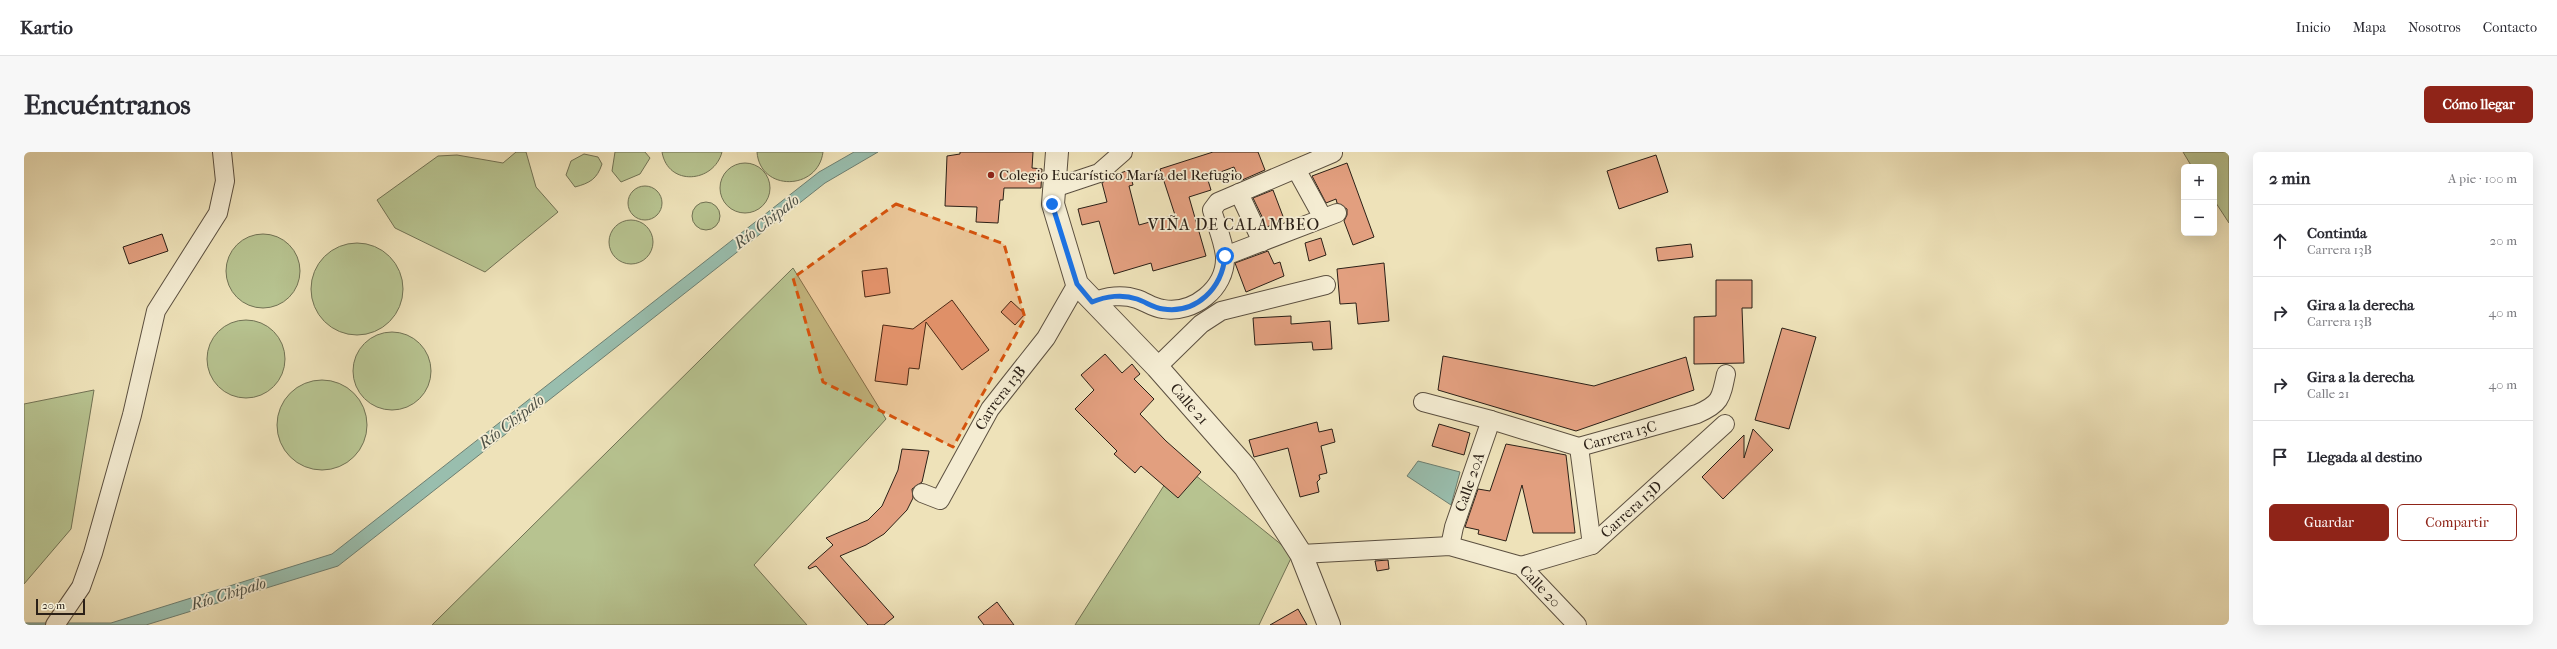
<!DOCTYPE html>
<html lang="es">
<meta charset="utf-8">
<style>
body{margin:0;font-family:"IM FELL French Canon",serif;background:#f7f7f7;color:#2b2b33}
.controls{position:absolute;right:12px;top:12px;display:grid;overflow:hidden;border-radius:6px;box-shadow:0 4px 16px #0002}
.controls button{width:36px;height:36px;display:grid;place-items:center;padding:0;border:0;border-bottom:1px solid #e1e1e2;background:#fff;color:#2b2b33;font:20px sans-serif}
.scale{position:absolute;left:12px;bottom:10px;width:49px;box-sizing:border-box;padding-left:4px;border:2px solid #2b2017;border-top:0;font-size:11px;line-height:14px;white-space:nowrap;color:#2b2017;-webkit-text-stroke:3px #f4ecd2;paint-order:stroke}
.stop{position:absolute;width:12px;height:12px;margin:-9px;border:3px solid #1a73e8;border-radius:50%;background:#fff}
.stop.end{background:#1a73e8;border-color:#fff;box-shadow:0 1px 4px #0008}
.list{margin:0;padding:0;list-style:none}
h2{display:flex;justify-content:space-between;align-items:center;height:52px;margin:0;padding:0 16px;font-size:17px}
h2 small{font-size:13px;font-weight:400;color:#7c7c81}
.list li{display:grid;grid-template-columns:26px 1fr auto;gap:12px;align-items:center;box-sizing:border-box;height:72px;padding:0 16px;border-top:1px solid #e1e1e2}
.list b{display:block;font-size:15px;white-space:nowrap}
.list p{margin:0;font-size:13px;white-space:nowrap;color:#7c7c81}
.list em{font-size:13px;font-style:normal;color:#7c7c81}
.actions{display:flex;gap:8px;padding:12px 16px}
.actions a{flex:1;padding:9px 0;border:1px solid #8f2418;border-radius:6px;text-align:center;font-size:14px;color:#8f2418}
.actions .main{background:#8f2418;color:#fff}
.icon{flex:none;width:22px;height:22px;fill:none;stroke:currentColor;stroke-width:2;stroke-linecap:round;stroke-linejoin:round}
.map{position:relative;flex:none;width:2205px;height:473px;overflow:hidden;border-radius:6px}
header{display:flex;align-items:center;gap:24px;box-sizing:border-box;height:56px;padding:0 20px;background:#fff;border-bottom:1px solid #e1e1e2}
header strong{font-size:19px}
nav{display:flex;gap:22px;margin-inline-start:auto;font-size:14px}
.intro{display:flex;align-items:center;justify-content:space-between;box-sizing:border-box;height:96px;padding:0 24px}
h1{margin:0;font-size:28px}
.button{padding:10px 18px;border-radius:6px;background:#8f2418;color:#fff;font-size:14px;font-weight:700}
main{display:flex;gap:24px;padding:0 24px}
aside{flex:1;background:#fff;border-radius:6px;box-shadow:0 4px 16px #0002}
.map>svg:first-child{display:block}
</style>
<header>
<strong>Kartio</strong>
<nav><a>Inicio</a><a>Mapa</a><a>Nosotros</a><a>Contacto</a></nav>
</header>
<div class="intro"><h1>Encuéntranos</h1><a class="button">Cómo llegar</a></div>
<main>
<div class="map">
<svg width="2205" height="473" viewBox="0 0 2205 473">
<rect width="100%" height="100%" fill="#eee2b9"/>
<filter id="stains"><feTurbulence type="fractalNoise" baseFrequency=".005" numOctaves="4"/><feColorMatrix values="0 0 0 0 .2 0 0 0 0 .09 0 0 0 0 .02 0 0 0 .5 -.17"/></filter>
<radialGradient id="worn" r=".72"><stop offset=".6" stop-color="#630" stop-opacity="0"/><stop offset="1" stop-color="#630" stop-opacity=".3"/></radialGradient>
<!-- green -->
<path fill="#b7c390" stroke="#717254" d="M 492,0 L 502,0 L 512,35 L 534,60 L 461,120 L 371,76 L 353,48 L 414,4 L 433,3 L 479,11 Z
M 591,0 L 621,0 L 626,6 L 616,22 L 597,30 L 588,19 Z
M 638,0 L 698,0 C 690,31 644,35 638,0 Z
M 733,0 L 799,0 C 794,39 736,40 733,0 Z
M 2159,0 L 2205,0 L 2205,71 L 2190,48 L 2190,15 L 2168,15 Z
M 560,2 L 574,5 L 578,12 C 573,27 566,31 551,35 L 542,23 L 547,9 Z
M696 36a25 25 0 1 1 50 0a25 25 0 1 1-50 0Z
M604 51a17 17 0 1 1 34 0a17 17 0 1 1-34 0Z
M668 64a14 14 0 1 1 28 0a14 14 0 1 1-28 0Z
M585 90a22 22 0 1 1 44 0a22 22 0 1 1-44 0Z
M202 119a37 37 0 1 1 74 0a37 37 0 1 1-74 0Z
M287 137a46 46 0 1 1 92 0a46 46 0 1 1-92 0Z
M 769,116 L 862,267 L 730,413 L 783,473 L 408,473 Z
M183 207a39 39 0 1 1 78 0a39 39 0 1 1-78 0Z
M329 219a39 39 0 1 1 78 0a39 39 0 1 1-78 0Z
M253 273a45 45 0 1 1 90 0a45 45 0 1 1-90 0Z
M 70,238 L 47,377 L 0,432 L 0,252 Z
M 1155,310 L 1269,402 L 1235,473 L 1051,473 Z"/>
<!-- water -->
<path fill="#99beae" stroke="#6d7f72" d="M 830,0 L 854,0 L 801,31 L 314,414 L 122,473 L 0,473 L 0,471 L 87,471 L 308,402 L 795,20 Z
M 1394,309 L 1436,320 L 1427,353 L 1383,324 Z"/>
<!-- building -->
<path fill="#e29f7f" stroke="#2b2017" d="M 936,0 L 1009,0 L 1008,16 L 1018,17 L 1017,36 L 980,36 L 979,48 L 976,48 L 974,71 L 952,70 L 953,55 L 921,54 L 923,4 L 936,2 Z
M 1189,0 L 1234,0 L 1241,18 L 1216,29 L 1210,15 L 1183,25 L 1187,38 L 1165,45 L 1182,104 L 1129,119 L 1127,111 L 1090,122 L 1075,69 L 1058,73 L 1054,57 L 1083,50 L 1078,31 L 1088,24 L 1105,18 L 1109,33 L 1105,34 L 1115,73 L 1151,63 L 1136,17 Z
M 1632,3 L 1644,40 L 1595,57 L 1583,19 Z
M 1323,11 L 1350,85 L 1329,93 L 1320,69 L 1323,63 L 1323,57 L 1313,51 L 1312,47 L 1302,51 L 1288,24 Z
M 1249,38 L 1260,67 L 1243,75 L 1229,46 Z
M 138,82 L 144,99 L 105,112 L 99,95 Z
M 1297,86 L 1302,103 L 1285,109 L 1281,91 Z
M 1667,92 L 1669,105 L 1634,109 L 1632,96 Z
M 1244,99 L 1250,112 L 1256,110 L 1260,124 L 1222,140 L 1211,111 Z
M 1360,111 L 1365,169 L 1334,172 L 1332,151 L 1316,152 L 1313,117 Z
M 863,116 L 866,141 L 841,145 L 838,119 Z
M 1692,128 L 1728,128 L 1728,156 L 1718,156 L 1720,211 L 1670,212 L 1670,165 L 1692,164 Z
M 928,148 L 965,198 L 938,218 L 902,170 L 895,217 L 885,216 L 883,233 L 851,229 L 859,173 L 889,177 Z
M 987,149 L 1001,162 L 991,173 L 977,160 Z
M 1267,164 L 1267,172 L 1306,169 L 1308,197 L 1289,198 L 1288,190 L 1231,193 L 1229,166 Z
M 1758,176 L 1792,185 L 1765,277 L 1731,268 Z
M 1081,202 L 1098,221 L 1108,212 L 1116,222 L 1110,227 L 1130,247 L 1116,262 L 1142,289 L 1177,320 L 1154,346 L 1117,314 L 1111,321 L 1090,302 L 1093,299 L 1051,257 L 1070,238 L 1057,223 Z
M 1419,204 L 1570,234 L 1662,205 L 1670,238 L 1552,279 L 1414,238 Z
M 1293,270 L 1295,280 L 1308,277 L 1311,290 L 1297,294 L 1303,321 L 1295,323 L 1296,327 L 1293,330 L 1295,340 L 1276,345 L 1264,296 L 1230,305 L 1225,288 Z
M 1415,272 L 1446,281 L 1440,303 L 1408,294 Z
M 1729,277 L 1749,298 L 1699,347 L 1678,325 L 1720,283 L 1720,306 Z
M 1482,292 L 1542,303 L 1551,381 L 1509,381 L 1498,333 L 1482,389 L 1454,382 L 1455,378 L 1441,375 L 1454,337 L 1466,339 Z
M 878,297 L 905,299 L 898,330 L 888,337 L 889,346 L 883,358 L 860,382 L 842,393 L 816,404 L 870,465 L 860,473 L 844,473 L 792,414 L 785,417 L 784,415 L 809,393 L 802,386 L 844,368 L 858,354 L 874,318 Z
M 1364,408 L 1365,417 L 1353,419 L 1351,409 Z
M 973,450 L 990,473 L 960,473 L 954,465 Z
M 1274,457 L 1283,473 L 1246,473 Z"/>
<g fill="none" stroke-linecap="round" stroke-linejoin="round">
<defs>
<g id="minor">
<path d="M 1272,17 L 1299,66"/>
<path d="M 1030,36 L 1075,21 L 1099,0"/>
<path d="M 1215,41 L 1238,90"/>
<path d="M 1201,104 L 1313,61"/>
<path d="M 1069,150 C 1082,144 1099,142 1113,147 C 1122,150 1129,156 1139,157 C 1169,162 1202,137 1201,105 C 1200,90 1192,72 1188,58 L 1194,50 L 1309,1"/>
<path d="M 1133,215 L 1177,172 L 1197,159 L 1302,133"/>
<path id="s1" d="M 1399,250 L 1467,268 L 1555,295 L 1673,262 C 1696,252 1697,247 1702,222"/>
<path d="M 1555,295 L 1568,393"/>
<path id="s2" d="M 898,341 L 916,348 L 966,257 L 1022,186 L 1053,132"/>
<path id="s3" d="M 1426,394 L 1430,375 L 1467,268"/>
<path id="s4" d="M 1277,402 L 1426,394 L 1497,414 L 1553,473"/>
<path id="s5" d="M 1497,414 L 1568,393 L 1701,272"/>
<path d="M 31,473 L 57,435 L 69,401 L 108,263 L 132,159 L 194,61 L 201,29 L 198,0"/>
</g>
<g id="tertiary">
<path id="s6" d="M 1033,0 L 1029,52 L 1053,132 L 1133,215 L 1221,315 L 1277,402 L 1305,473"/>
</g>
</defs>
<!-- minor casing -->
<use href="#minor" stroke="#5c5040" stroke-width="20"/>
<!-- tertiary casing -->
<use href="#tertiary" stroke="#5c5040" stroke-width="24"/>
<!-- minor -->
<use href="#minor" stroke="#f4ecd2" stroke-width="18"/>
<!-- tertiary -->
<use href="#tertiary" stroke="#f4ecd2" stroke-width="22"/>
</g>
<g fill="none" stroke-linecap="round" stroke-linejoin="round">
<!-- route -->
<path stroke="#1a73e8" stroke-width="5" d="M 1028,52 L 1053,132 L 1068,150 C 1082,144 1099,142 1113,147 C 1122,150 1130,156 1139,157 C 1173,162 1198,136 1201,104"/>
</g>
<!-- marked area -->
<path fill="#d5530d" fill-opacity="0.2" stroke="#d5530d" stroke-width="3" stroke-dasharray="8 5" stroke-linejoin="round" d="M 872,52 L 980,92 L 1001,166 L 929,295 L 799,230 L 769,126 Z"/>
<!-- markers -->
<circle fill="#8f2418" stroke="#f4ecd2" stroke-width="1.5" cx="967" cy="23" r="4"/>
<g text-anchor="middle" stroke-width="3.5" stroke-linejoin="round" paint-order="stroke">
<!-- poi labels -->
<g font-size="15" fill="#2b2017" stroke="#f4ecd2" text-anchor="start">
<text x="975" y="28">Colegio Eucarístico María del Refugio</text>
</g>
<!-- street labels -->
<g font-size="15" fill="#2b2017" stroke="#f4ecd2">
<text dy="5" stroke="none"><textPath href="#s2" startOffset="138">Carrera 13B</textPath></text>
<text dy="5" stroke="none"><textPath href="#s6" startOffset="300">Calle 21</textPath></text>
<text dy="5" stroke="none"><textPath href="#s1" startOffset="205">Carrera 13C</textPath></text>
<text dy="5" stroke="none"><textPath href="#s3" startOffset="67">Calle 20A</textPath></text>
<text dy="5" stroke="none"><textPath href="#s5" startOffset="127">Carrera 13D</textPath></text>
<text dy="5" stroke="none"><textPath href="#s4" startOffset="251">Calle 20</textPath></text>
</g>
<!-- water labels -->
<g font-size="16" font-style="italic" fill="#4c4f44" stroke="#f4ecd2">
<text transform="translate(742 69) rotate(-38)" y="6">Río Chipalo</text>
<text transform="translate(487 269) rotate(-38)" y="6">Río Chipalo</text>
<text transform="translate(204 441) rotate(-17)" y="6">Río Chipalo</text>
</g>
<!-- neighbourhood labels -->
<g font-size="16" letter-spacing="1" fill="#2b2017" stroke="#f4ecd2">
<text x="1210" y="78">VIÑA DE CALAMBEO</text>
</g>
</g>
<rect width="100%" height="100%" filter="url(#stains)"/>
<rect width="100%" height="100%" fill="url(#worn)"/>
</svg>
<div class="controls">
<button>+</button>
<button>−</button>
</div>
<div class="scale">20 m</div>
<div class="stop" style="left:1201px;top:104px"></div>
<div class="stop end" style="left:1028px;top:52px"></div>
</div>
<aside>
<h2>2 min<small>A pie · 100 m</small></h2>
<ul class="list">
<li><svg class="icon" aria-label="ahead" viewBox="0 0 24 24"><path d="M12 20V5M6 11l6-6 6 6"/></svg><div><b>Continúa</b><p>Carrera 13B</p></div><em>20 m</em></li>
<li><svg class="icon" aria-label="right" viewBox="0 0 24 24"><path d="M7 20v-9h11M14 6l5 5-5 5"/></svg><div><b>Gira a la derecha</b><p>Carrera 13B</p></div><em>40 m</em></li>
<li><svg class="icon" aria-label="right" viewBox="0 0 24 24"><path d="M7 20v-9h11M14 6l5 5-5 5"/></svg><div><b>Gira a la derecha</b><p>Calle 21</p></div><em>40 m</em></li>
<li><svg class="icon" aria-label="arrive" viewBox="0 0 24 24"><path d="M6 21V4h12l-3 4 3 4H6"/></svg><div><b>Llegada al destino</b></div></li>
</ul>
<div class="actions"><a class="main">Guardar</a><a>Compartir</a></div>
</aside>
</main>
